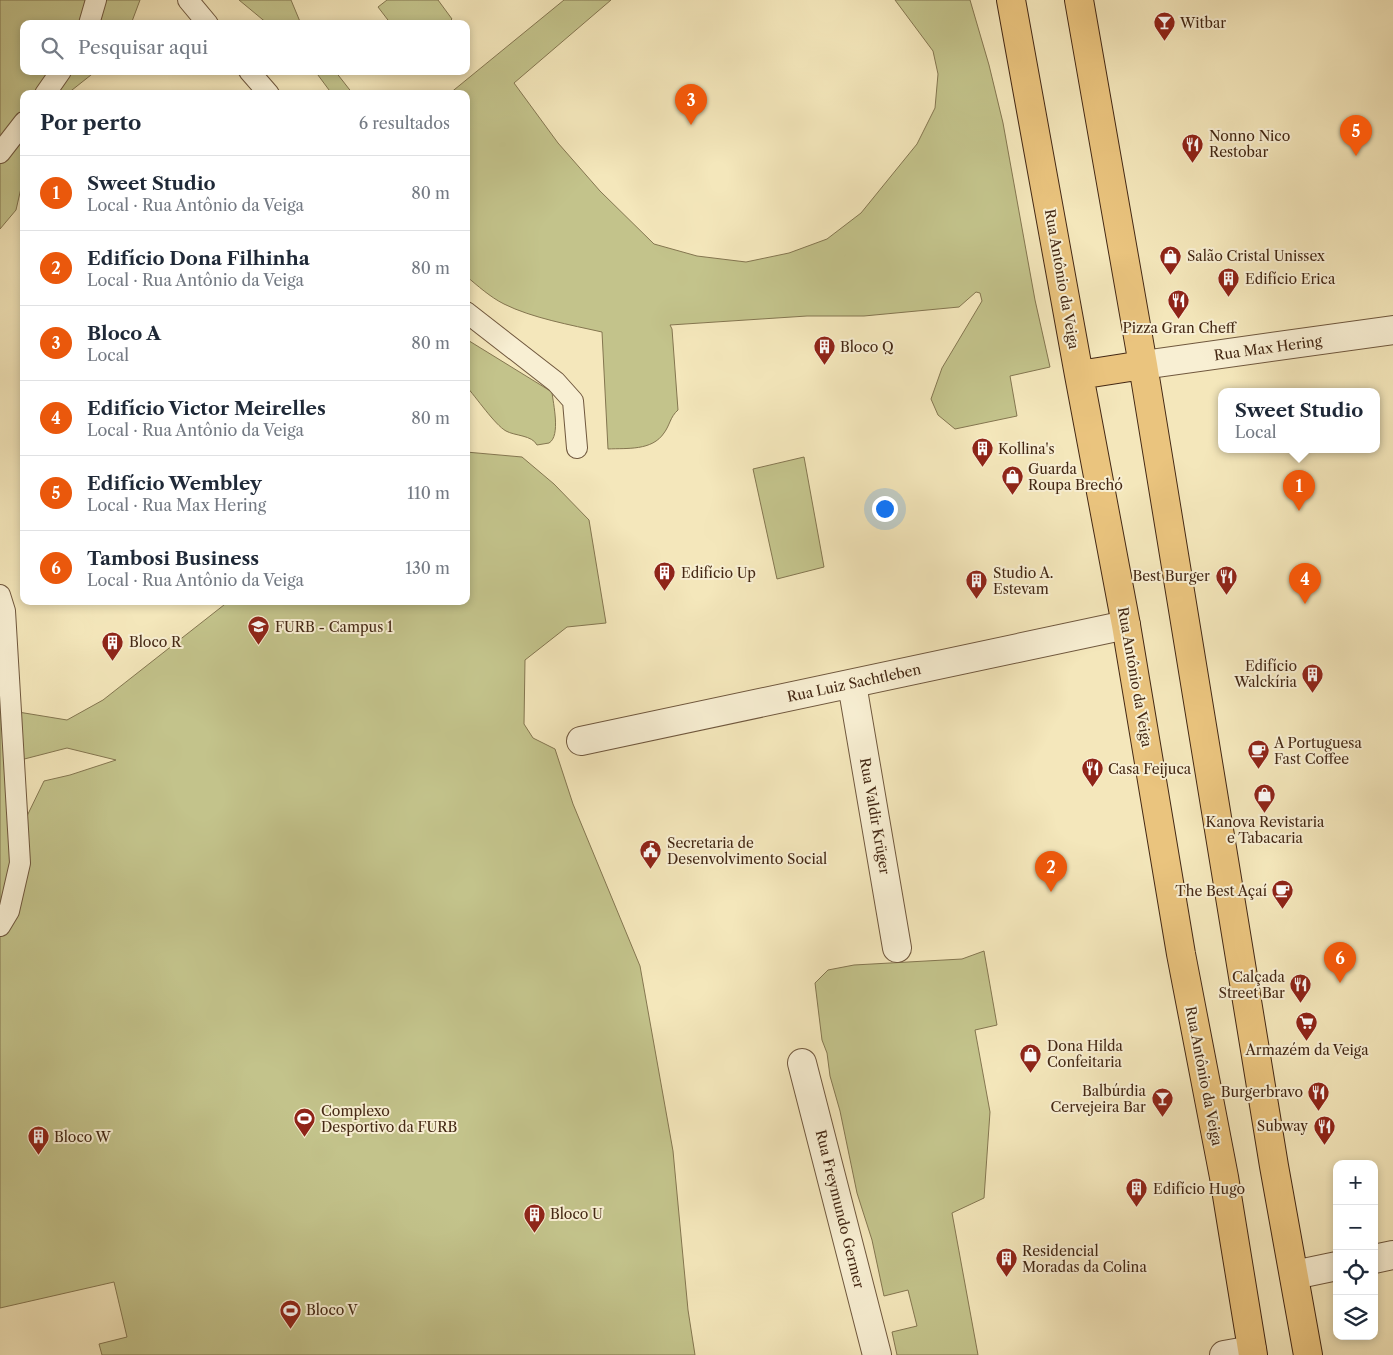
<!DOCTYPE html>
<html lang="pt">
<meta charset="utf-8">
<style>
body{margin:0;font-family:"Libre Caslon Text",serif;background:#f2f2f3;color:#1f2937}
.controls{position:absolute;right:15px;bottom:15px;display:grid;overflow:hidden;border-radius:10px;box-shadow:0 2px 8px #0003}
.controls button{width:45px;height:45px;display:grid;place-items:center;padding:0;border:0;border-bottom:1px solid #e0e1e3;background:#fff;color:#1f2937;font:25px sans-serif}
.you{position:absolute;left:884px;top:508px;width:18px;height:18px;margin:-12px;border:4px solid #fff;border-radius:50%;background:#1a73e8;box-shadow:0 0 0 8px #1a73e833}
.badge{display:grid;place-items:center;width:32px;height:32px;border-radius:50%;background:#ea580c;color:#fff;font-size:16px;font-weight:700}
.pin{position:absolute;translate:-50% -41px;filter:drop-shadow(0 1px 2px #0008)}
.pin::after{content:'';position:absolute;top:26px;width:18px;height:15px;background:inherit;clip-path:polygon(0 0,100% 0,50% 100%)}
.popup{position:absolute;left:1218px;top:388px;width:162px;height:65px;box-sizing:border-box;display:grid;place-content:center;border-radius:10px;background:#fff;filter:drop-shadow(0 1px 4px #0005);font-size:16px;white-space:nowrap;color:#747a83}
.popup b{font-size:19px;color:#1f2937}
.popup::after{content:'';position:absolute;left:50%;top:100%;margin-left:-10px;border:10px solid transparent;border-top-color:#fff}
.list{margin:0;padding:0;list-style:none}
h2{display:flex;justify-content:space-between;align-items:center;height:65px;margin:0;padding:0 20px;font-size:21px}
h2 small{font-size:16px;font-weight:400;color:#747a83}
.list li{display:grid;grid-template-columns:32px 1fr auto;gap:15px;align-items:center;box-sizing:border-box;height:75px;padding:0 20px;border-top:1px solid #e0e1e3}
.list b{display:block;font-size:19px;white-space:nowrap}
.list p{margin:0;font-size:16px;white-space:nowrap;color:#747a83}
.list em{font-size:16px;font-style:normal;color:#747a83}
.icon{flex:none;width:28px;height:28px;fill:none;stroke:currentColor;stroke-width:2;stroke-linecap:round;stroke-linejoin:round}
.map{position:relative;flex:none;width:1393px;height:1355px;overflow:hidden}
.search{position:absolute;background:#fff;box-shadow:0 2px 8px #0003;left:20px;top:20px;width:450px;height:55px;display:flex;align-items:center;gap:12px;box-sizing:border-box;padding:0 18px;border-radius:10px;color:#747a83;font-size:19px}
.panel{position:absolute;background:#fff;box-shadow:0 2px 8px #0003;left:20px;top:90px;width:450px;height:515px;border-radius:10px}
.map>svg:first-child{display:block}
</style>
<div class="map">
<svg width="1393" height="1355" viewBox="0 0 1393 1355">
<rect width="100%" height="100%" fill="#f4e7bb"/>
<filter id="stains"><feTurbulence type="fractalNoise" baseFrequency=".004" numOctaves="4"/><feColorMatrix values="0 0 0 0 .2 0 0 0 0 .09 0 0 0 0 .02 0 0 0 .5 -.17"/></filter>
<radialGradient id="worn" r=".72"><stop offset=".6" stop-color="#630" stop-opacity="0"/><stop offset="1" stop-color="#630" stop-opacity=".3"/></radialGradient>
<!-- green -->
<path fill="#c3c38b" stroke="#847650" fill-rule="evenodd" d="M 0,0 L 140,0 L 131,24 L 24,24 L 24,71 L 96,71 L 67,94 L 24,94 L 24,175 L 16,210 L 0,229 Z
M 239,0 L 291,0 L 301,24 L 268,24 Z
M 387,0 L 438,0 L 452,19 L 447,24 L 391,24 L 378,7 Z
M 564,0 L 611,0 L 514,83 L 558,143 L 600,191 L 654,244 L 697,256 L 746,262 L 789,253 L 827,239 L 861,213 L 917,144 L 935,108 L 938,74 L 933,51 L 895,0 L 970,0 L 989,65 L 1003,123 L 1035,300 L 1050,367 L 1010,376 L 1017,416 L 955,429 L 938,415 L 931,399 L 942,368 L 982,301 L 980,293 L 976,292 L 959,307 L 864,316 L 807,316 L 670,325 L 672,329 L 678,410 C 670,417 670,425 664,433 C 652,451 627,448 608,449 L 602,332 C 571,325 532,318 504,304 C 490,297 478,286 466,276 L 466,94 L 449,94 Z
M 315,71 L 335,71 L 353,94 L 332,94 Z
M 466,339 L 552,392 C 553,403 561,436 549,443 C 545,444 541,444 537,445 C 532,435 515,436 506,431 C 495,425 476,397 466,386 Z
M 466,452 L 522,457 L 554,484 L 589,520 L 606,623 L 567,627 L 525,660 L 524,724 L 533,738 L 555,749 L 573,804 L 640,966 L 673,1151 L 688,1310 L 695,1355 L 102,1355 L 99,1344 L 127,1337 L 114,1282 L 0,1308 L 0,609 L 6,710 L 67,720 L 103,700 L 229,601 L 466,601 ZM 67,748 L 116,760 L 70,775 L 44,781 L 27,816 L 5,764 Z
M 804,457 L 824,567 L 777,579 L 753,469 Z
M 984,951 L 997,1025 L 975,1030 L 990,1112 L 984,1198 L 952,1213 L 978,1355 L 897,1355 L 892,1332 L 917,1326 L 908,1290 L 884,1296 L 872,1240 L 857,1193 L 840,1111 L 830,1076 L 827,1053 L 822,1040 L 815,983 L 828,970 L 854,965 L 962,959 Z"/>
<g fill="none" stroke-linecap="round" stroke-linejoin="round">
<defs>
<path id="service" d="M 188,0 L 208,24
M 89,24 L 96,0
M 249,71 L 269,94
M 45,94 L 61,71
M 0,153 L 24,122
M 466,312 L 556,382 L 573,401 L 577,448
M 0,595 L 5,611 L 20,863 L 9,911 L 0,926"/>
<path id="minor" d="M 852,684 L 897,948
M 581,741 L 1126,625
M 802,1063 L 877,1355
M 1374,1259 L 1393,1255
M 1294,1275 L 1337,1266
M 1224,1355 L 1252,1350"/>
<path id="tertiary" d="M 1143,365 L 1393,330"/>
<path id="primary" d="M 1011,0 L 1079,375 L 1126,625 L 1181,954 L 1224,1177 L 1253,1355
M 1079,0 L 1143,365 L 1274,1166 L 1308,1355
M 1079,375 L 1143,365"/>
</defs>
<!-- service casing -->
<use href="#service" stroke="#70583e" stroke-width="22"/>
<!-- minor casing -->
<use href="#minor" stroke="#70583e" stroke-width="30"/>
<!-- tertiary casing -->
<use href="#tertiary" stroke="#70583e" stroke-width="30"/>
<!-- primary casing -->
<use href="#primary" stroke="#442814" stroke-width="30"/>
<!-- service -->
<use href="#service" stroke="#f8efd3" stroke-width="20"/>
<!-- minor -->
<use href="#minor" stroke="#f8efd3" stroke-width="28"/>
<!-- tertiary -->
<use href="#tertiary" stroke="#f8efd3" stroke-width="28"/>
<!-- primary -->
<use href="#primary" stroke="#eac47e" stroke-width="28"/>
</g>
<!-- icons -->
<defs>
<symbol id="bar-pin" viewBox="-11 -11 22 30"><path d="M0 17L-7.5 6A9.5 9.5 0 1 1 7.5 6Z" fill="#8f2418" stroke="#f8efd3"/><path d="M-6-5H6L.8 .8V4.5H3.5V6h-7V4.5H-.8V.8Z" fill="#fff"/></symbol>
<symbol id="restaurant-pin" viewBox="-11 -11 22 30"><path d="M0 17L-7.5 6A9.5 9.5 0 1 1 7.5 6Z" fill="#8f2418" stroke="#f8efd3"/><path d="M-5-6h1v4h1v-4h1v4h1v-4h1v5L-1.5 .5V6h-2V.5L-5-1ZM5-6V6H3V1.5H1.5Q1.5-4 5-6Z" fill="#fff"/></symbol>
<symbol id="shop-pin" viewBox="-11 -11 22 30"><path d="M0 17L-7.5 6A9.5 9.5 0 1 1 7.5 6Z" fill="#8f2418" stroke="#f8efd3"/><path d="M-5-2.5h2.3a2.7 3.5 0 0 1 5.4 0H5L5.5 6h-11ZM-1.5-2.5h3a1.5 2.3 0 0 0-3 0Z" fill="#fff"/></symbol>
<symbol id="building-pin" viewBox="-11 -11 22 30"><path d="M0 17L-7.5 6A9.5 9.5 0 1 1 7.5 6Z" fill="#8f2418" stroke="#f8efd3"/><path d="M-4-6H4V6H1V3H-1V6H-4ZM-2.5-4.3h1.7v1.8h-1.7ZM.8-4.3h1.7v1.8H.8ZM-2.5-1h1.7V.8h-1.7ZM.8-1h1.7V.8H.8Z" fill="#fff"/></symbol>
<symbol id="university-pin" viewBox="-11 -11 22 30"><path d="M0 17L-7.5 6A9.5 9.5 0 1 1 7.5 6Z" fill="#8f2418" stroke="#f8efd3"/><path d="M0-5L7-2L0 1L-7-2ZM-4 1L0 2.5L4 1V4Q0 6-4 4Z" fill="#fff"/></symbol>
<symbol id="cafe-pin" viewBox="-11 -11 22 30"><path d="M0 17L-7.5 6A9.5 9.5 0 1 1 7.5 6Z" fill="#8f2418" stroke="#f8efd3"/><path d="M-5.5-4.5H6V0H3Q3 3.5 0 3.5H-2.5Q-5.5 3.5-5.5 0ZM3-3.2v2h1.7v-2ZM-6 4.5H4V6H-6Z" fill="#fff"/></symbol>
<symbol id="civic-pin" viewBox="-11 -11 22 30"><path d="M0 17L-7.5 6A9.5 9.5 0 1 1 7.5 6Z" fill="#8f2418" stroke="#f8efd3"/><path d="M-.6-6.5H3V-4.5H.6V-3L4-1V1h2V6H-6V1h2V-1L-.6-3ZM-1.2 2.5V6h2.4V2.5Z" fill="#fff"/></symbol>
<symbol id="supermarket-pin" viewBox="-11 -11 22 30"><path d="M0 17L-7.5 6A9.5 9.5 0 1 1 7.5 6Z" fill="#8f2418" stroke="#f8efd3"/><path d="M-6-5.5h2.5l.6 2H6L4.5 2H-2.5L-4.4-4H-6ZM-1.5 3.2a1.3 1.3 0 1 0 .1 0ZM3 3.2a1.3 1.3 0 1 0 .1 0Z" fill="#fff"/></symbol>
<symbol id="stadium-pin" viewBox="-11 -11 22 30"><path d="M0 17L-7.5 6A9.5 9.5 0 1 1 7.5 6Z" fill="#8f2418" stroke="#f8efd3"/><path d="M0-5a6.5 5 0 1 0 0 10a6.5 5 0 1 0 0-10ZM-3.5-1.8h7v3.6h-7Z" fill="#fff"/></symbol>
</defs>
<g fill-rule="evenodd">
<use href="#bar-pin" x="1152" y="10" width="25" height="34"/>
<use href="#restaurant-pin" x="1180" y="132" width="25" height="34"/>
<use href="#shop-pin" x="1158" y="244" width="25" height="34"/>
<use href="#building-pin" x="1216" y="266" width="25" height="34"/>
<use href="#restaurant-pin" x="1166" y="288" width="25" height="34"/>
<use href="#building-pin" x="812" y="334" width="25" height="34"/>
<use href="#building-pin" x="970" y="436" width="25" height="34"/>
<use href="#shop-pin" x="1000" y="464" width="25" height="34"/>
<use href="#building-pin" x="652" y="560" width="25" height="34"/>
<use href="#restaurant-pin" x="1214" y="564" width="25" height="34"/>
<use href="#building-pin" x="964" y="568" width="25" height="34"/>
<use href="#university-pin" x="246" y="614" width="25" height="34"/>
<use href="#building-pin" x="100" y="630" width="25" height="34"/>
<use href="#building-pin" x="1300" y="662" width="25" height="34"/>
<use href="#cafe-pin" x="1246" y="738" width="25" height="34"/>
<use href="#restaurant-pin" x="1080" y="756" width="25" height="34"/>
<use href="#shop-pin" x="1252" y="782" width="25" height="34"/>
<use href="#civic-pin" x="638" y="838" width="25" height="34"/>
<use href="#cafe-pin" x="1270" y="878" width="25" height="34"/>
<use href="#restaurant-pin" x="1288" y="972" width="25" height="34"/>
<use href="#supermarket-pin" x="1294" y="1010" width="25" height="34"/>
<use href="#shop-pin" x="1018" y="1042" width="25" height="34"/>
<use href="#restaurant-pin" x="1306" y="1080" width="25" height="34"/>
<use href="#bar-pin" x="1150" y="1086" width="25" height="34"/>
<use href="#stadium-pin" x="292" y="1106" width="25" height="34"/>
<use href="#restaurant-pin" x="1312" y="1114" width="25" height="34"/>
<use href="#building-pin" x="26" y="1124" width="25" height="34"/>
<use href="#building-pin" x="1124" y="1176" width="25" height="34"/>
<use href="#building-pin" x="522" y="1202" width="25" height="34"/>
<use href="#building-pin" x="994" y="1246" width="25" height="34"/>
<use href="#stadium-pin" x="278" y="1298" width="25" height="34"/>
</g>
<g text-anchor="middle" stroke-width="4" stroke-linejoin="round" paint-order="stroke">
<!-- poi labels -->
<g font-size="14" fill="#442814" stroke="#f8efd3" text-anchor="start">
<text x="1180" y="28">Witbar</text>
<text x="1209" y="141">Nonno Nico<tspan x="1209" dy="16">Restobar</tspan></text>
<text x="1187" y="261">Salão Cristal Unissex</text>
<text x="1245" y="284">Edifício Erica</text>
<text x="1179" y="333" text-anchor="middle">Pizza Gran Cheff</text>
<text x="840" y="352">Bloco Q</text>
<text x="998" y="454">Kollina's</text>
<text x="1028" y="474">Guarda<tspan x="1028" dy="16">Roupa Brechó</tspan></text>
<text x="681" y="578">Edifício Up</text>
<text x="993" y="578">Studio A.<tspan x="993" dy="16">Estevam</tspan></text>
<text x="1210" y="581" text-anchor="end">Best Burger</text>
<text x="275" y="632">FURB - Campus 1</text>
<text x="129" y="647">Bloco R</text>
<text x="1297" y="671" text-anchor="end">Edifício<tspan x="1297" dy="16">Walckíria</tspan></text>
<text x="1274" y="748">A Portuguesa<tspan x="1274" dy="16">Fast Coffee</tspan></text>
<text x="1108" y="774">Casa Feijuca</text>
<text x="1265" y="827" text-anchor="middle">Kanova Revistaria<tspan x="1265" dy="16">e Tabacaria</tspan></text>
<text x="667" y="848">Secretaria de<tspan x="667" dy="16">Desenvolvimento Social</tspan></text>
<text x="1267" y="896" text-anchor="end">The Best Açaí</text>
<text x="1285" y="982" text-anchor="end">Calçada<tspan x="1285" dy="16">Street Bar</tspan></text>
<text x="1047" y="1051">Dona Hilda<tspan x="1047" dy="16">Confeitaria</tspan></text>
<text x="1307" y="1055" text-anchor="middle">Armazém da Veiga</text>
<text x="1146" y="1096" text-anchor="end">Balbúrdia<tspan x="1146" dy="16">Cervejeira Bar</tspan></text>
<text x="1303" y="1097" text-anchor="end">Burgerbravo</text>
<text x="321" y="1116">Complexo<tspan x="321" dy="16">Desportivo da FURB</tspan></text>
<text x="1308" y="1131" text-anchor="end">Subway</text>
<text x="54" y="1142">Bloco W</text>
<text x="1153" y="1194">Edifício Hugo</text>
<text x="550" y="1219">Bloco U</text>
<text x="1022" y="1256">Residencial<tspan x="1022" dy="16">Moradas da Colina</tspan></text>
<text x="306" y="1315">Bloco V</text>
</g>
<!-- street labels -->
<g font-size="14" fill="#442814" stroke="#f8efd3">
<text transform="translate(1062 279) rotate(80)" y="5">Rua Antônio da Veiga</text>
<text transform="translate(1268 348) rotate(-8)" y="5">Rua Max Hering</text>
<text transform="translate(1135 677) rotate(80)" y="5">Rua Antônio da Veiga</text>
<text transform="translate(854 683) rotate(-12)" y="5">Rua Luiz Sachtleben</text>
<text transform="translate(875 816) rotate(80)" y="5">Rua Valdir Krüger</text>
<text transform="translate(1204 1076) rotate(79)" y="5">Rua Antônio da Veiga</text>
<text transform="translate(840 1209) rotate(76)" y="5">Rua Freymundo Germer</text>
</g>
</g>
<rect width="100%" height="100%" filter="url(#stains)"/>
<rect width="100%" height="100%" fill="url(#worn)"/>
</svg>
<div class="controls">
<button>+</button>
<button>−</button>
<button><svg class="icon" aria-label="locate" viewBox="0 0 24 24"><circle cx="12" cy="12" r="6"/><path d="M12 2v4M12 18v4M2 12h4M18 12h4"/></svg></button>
<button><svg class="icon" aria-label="layers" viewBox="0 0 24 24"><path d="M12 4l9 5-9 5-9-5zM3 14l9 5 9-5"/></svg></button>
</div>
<div class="you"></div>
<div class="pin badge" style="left:1299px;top:511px">1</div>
<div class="popup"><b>Sweet Studio</b>Local</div>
<div class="pin badge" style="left:1051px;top:892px">2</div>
<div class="pin badge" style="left:691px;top:125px">3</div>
<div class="pin badge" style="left:1305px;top:604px">4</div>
<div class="pin badge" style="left:1356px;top:156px">5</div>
<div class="pin badge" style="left:1340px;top:983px">6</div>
<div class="search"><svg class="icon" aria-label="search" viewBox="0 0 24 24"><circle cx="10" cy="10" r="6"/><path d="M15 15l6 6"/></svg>Pesquisar aqui</div>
<section class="panel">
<h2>Por perto<small>6 resultados</small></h2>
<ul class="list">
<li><span class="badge">1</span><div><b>Sweet Studio</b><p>Local · Rua Antônio da Veiga</p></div><em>80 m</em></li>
<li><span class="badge">2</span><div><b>Edifício Dona Filhinha</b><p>Local · Rua Antônio da Veiga</p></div><em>80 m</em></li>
<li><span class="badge">3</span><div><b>Bloco A</b><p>Local</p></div><em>80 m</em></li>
<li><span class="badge">4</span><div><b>Edifício Victor Meirelles</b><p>Local · Rua Antônio da Veiga</p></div><em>80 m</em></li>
<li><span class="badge">5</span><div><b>Edifício Wembley</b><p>Local · Rua Max Hering</p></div><em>110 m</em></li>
<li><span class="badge">6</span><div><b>Tambosi Business</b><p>Local · Rua Antônio da Veiga</p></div><em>130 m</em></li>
</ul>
</section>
</div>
